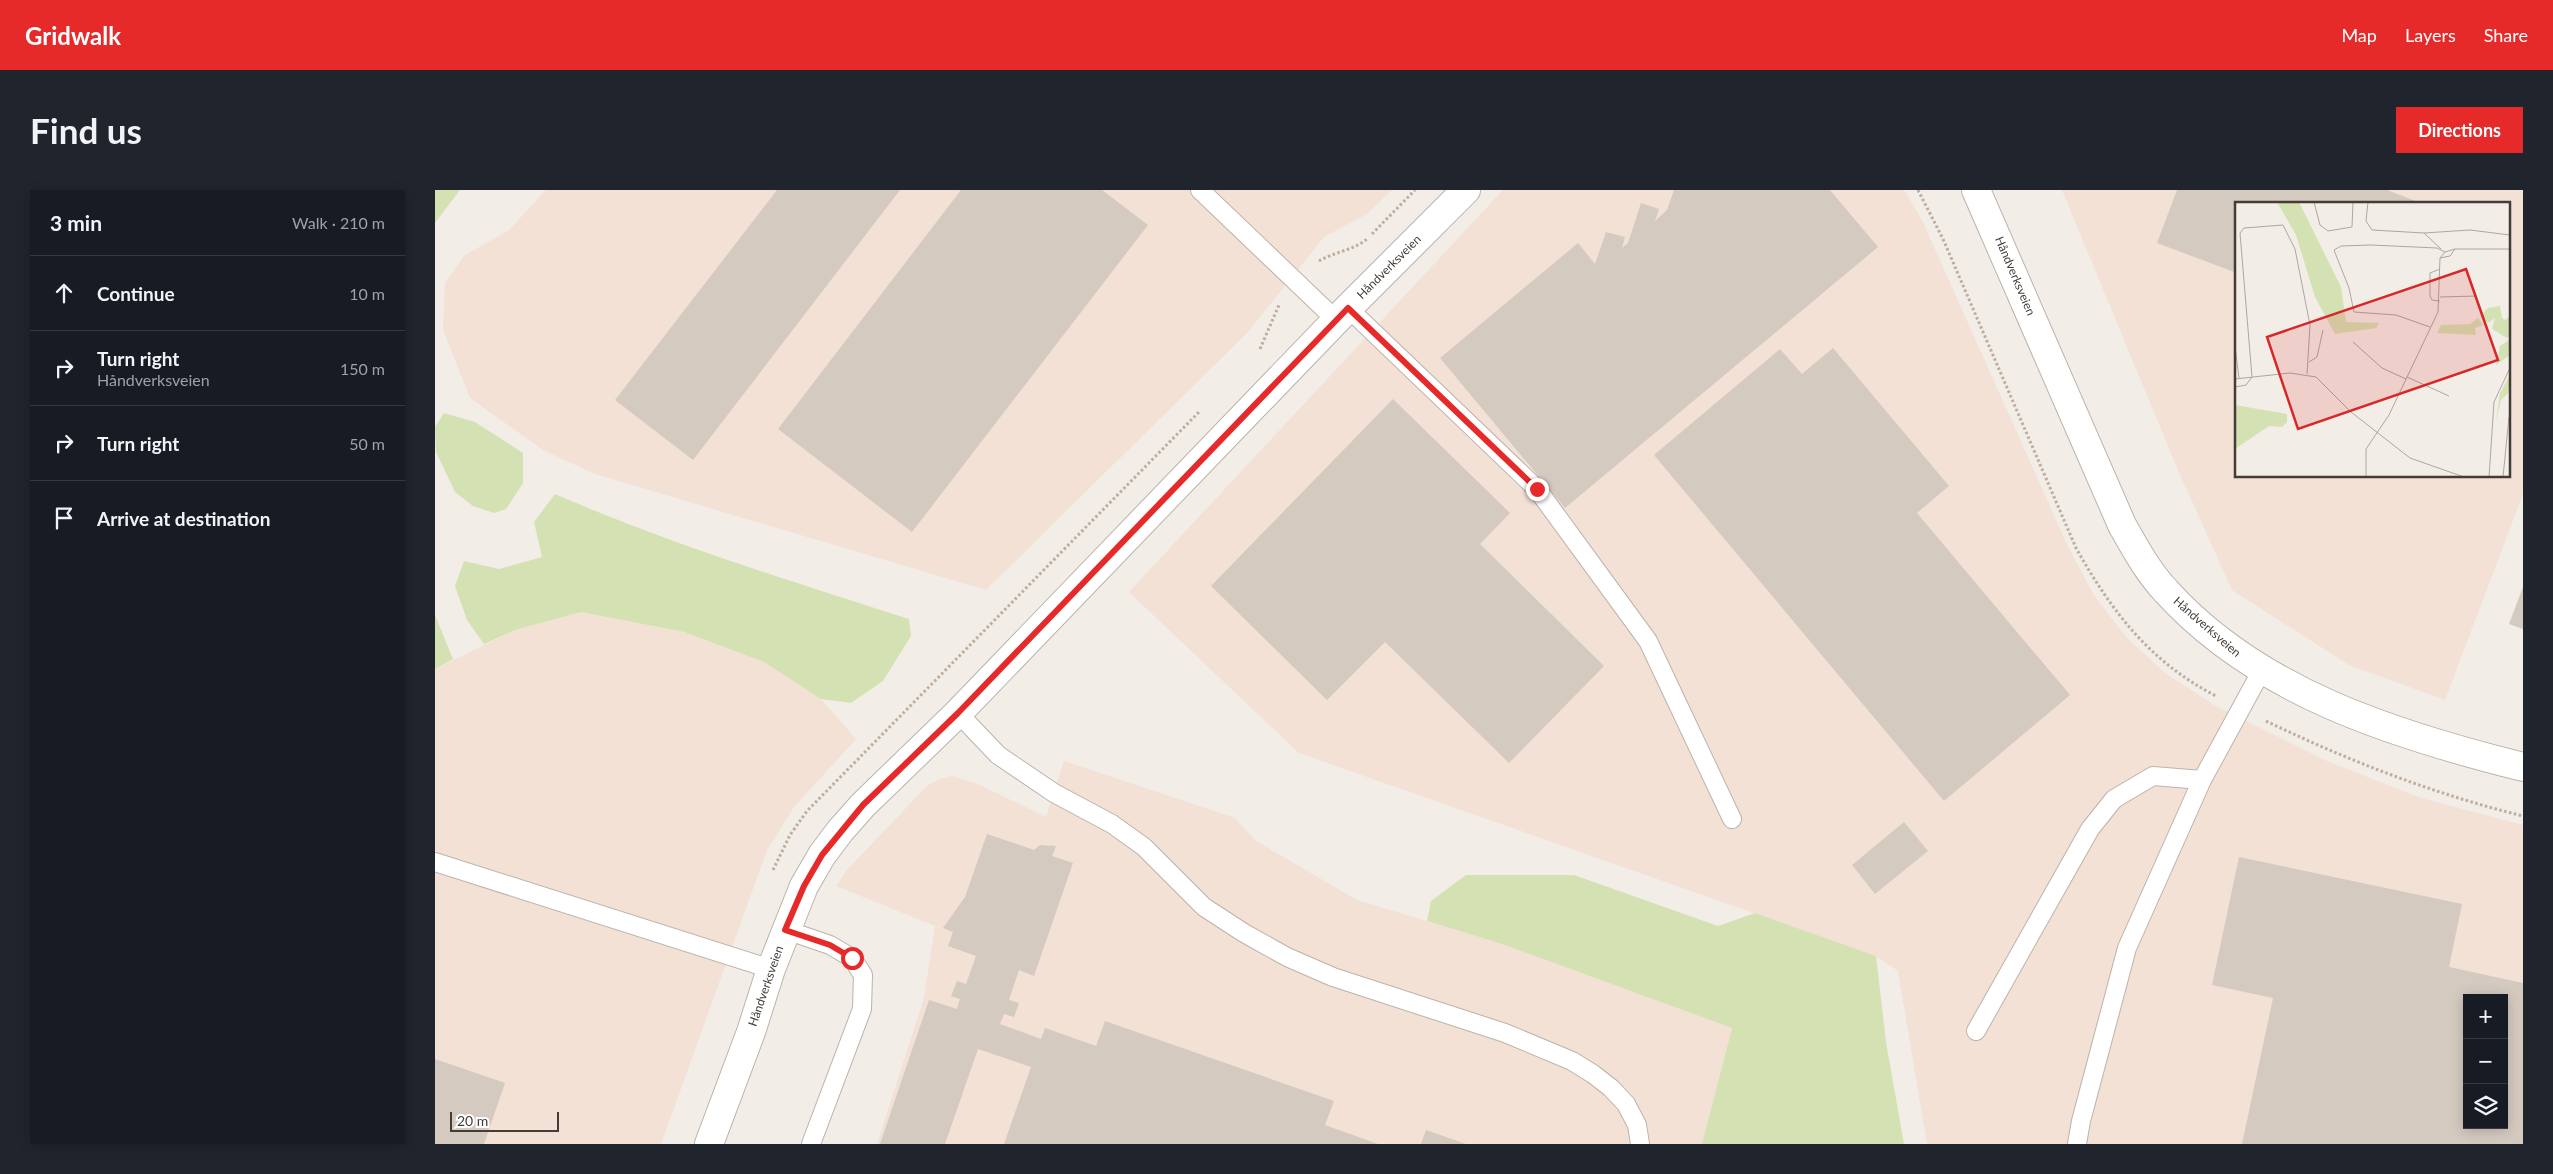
<!DOCTYPE html>
<meta charset="utf-8">
<style>
body{margin:0;font-family:Lato,sans-serif;background:#20242c;color:#f1f3f6}
.controls{position:absolute;right:15px;bottom:15px;display:grid;overflow:hidden;border-radius:0px;box-shadow:0 2px 12px #0003}
.controls button{width:45px;height:45px;display:grid;place-items:center;padding:0;border:0;border-bottom:1px solid #363941;background:#171b24;color:#f1f3f6;font:25px sans-serif}
.scale{position:absolute;left:15px;bottom:12px;width:109px;box-sizing:border-box;padding-left:5px;border:2px solid #443d37;border-top:0;font-size:14px;line-height:18px;white-space:nowrap;color:#443d37;-webkit-text-stroke:4px #fff;paint-order:stroke}
.stop{position:absolute;width:15px;height:15px;margin:-11px;border:4px solid #e62a2a;border-radius:50%;background:#fff}
.stop.end{background:#e62a2a;border-color:#fff;box-shadow:0 1px 5px #0008}
.list{margin:0;padding:0;list-style:none}
h2{display:flex;justify-content:space-between;align-items:center;height:65px;margin:0;padding:0 20px;font-size:21px}
h2 small{font-size:16px;font-weight:400;color:#9ea1a6}
.list li{display:grid;grid-template-columns:32px 1fr auto;gap:15px;align-items:center;box-sizing:border-box;height:75px;padding:0 20px;border-top:1px solid #363941}
.list b{display:block;font-size:19px;white-space:nowrap}
.list p{margin:0;font-size:16px;white-space:nowrap;color:#9ea1a6}
.list em{font-size:16px;font-style:normal;color:#9ea1a6}
.icon{flex:none;width:28px;height:28px;fill:none;stroke:currentColor;stroke-width:2;stroke-linecap:round;stroke-linejoin:round}
.map{position:relative;flex:none;width:2088px;height:954px;overflow:hidden;border-radius:0px}
header{display:flex;align-items:center;gap:30px;box-sizing:border-box;height:70px;padding:0 25px;background:#e62a2a;color:#fff}
header strong{font-size:24px}
nav{display:flex;gap:28px;margin-inline-start:auto;font-size:18px}
.intro{display:flex;align-items:center;justify-content:space-between;box-sizing:border-box;height:120px;padding:0 30px}
h1{margin:0;font-size:35px}
.button{padding:12px 22px;border-radius:0px;background:#e62a2a;color:#fff;font-size:18px;font-weight:700}
main{display:flex;gap:30px;padding:0 30px}
aside{flex:1;background:#171b24;border-radius:0px;box-shadow:0 2px 12px #0003}
.map>svg:first-child{display:block}
</style>
<header>
<strong>Gridwalk</strong>
<nav><a>Map</a><a>Layers</a><a>Share</a></nav>
</header>
<div class="intro"><h1>Find us</h1><a class="button">Directions</a></div>
<main>
<aside>
<h2>3 min<small>Walk · 210 m</small></h2>
<ul class="list">
<li><svg class="icon" aria-label="ahead" viewBox="0 0 24 24"><path d="M12 20V5M6 11l6-6 6 6"/></svg><div><b>Continue</b></div><em>10 m</em></li>
<li><svg class="icon" aria-label="right" viewBox="0 0 24 24"><path d="M7 20v-9h11M14 6l5 5-5 5"/></svg><div><b>Turn right</b><p>Håndverksveien</p></div><em>150 m</em></li>
<li><svg class="icon" aria-label="right" viewBox="0 0 24 24"><path d="M7 20v-9h11M14 6l5 5-5 5"/></svg><div><b>Turn right</b></div><em>50 m</em></li>
<li><svg class="icon" aria-label="arrive" viewBox="0 0 24 24"><path d="M6 21V4h12l-3 4 3 4H6"/></svg><div><b>Arrive at destination</b></div></li>
</ul>
</aside>
<div class="map">
<svg width="2088" height="954" viewBox="0 0 2088 954">
<rect width="100%" height="100%" fill="#f2ede7"/>
<!-- commercial -->
<path fill="#f2e1d4" fill-rule="evenodd" d="M 111,0 L 957,0 L 932,24 L 889,47 L 813,142 L 551,400 L 160,284 L 108,260 L 35,208 L 8,140 L 10,93 L 30,65 L 73,41 Z
M 1068,0 L 1469,0 L 1487,30 L 1633,357 L 1660,407 L 1692,448 L 1730,483 L 1779,515 L 1894,572 L 1986,608 L 2088,635 L 2088,954 L 1492,954 L 1463,781 L 1441,766 L 864,563 L 694,402 ZM 2032,808 L 2069,808 L 2069,935 L 2032,935 Z
M 1627,0 L 2088,0 L 2088,304 L 2010,510 L 1914,475 L 1797,400 L 1743,280 ZM 1802,14 L 2074,14 L 2074,286 L 1802,286 Z
M 146,422 L 248,442 L 329,472 L 386,509 L 421,549 L 359,617 L 332,660 L 226,954 L 0,954 L 0,479 L 80,440 Z
M 629,571 L 800,628 L 821,651 L 922,710 L 1067,754 L 1297,838 L 1267,954 L 442,954 L 489,808 L 500,736 L 401,696 L 412,680 L 493,595 L 505,589 L 517,586 L 543,594 L 611,627 Z"/>
<!-- green -->
<path fill="#d4e2b3" d="M 0,0 L 25,0 L 0,33 Z
M 9,223 L 40,232 L 88,263 L 88,293 L 71,319 L 59,323 L 38,316 L 20,302 L 1,262 L 0,237 Z
M 120,304 C 235,354 355,391 474,429 L 476,446 L 448,491 L 416,513 L 386,509 L 329,472 L 249,442 L 146,422 L 80,440 L 49,454 L 32,430 L 20,396 L 29,371 L 64,379 L 107,367 L 99,332 Z
M 0,425 L 18,469 L 0,479 Z
M 1031,685 L 1139,685 L 1283,736 L 1320,723 L 1441,766 L 1451,852 L 1469,954 L 1267,954 L 1297,838 L 1067,754 L 992,731 L 996,711 Z"/>
<!-- building -->
<path fill="#d5cac0" fill-rule="evenodd" d="M 342,0 L 465,0 L 258,270 L 180,210 Z
M 526,0 L 667,0 L 713,35 L 477,342 L 343,239 Z
M 1239,0 L 1395,0 L 1443,57 L 1130,318 L 1005,168 L 1143,53 L 1160,74 L 1171,42 L 1190,47 L 1187,58 L 1193,53 L 1206,13 L 1224,19 L 1220,31 L 1232,20 Z
M 1742,0 L 1952,0 L 1988,14 L 1802,14 L 1802,83 L 1722,53 Z
M 1398,158 L 1514,296 L 1482,323 L 1635,505 L 1509,611 L 1219,265 L 1345,159 L 1367,184 Z
M 958,209 L 1075,323 L 1045,354 L 1169,476 L 1074,573 L 950,452 L 892,510 L 776,396 Z
M 2088,397 L 2088,439 L 2074,434 Z
M 1469,632 L 1493,661 L 1440,704 L 1417,675 Z
M 552,644 L 599,660 L 605,655 L 621,656 L 617,666 L 638,673 L 599,786 L 584,780 L 574,810 L 584,813 L 579,827 L 569,824 L 565,834 L 606,849 L 610,838 L 661,856 L 670,831 L 899,911 L 890,935 L 943,954 L 569,954 L 596,877 L 543,859 L 510,954 L 445,954 L 494,810 L 522,819 L 525,809 L 516,806 L 522,791 L 531,794 L 541,766 L 513,756 L 518,742 L 508,738 L 530,707 Z
M 1804,667 L 2027,714 L 2014,777 L 2088,793 L 2088,954 L 1807,954 L 1838,808 L 1777,795 ZM 2032,808 L 2069,808 L 2069,935 L 2032,935 Z
M 0,869 L 70,893 L 49,954 L 0,954 Z
M 991,940 L 1031,954 L 986,954 Z"/>
<g fill="none" stroke-linecap="round" stroke-linejoin="round">
<defs>
<path id="service" d="M 765,0 L 901,130
M 913,118 L 1102,299 L 1213,451 L 1297,629
M 523,523 L 563,565 L 619,603 L 677,634 L 709,657 L 769,717 L 809,743 L 852,767 L 898,787 L 1070,843 L 1137,871 L 1158,884 L 1176,898 L 1191,914 L 1202,935 L 1205,954
M 0,672 L 336,779
M 351,740 L 395,755 L 417,768 L 428,785 L 427,819 L 376,954
M 1541,841 L 1655,639 L 1679,609 L 1718,586 L 1767,590
M 1642,954 L 1646,931 L 1692,758 L 1767,590 L 1827,480"/>
<path id="minor" d="M 1541,0 L 1687,335 C 1700,358 1713,382 1731,401 C 1822,502 1960,545 2088,577
M 274,954 L 316,842 L 336,779 L 369,696 L 387,665 L 405,641 L 428,615 L 523,523 L 913,118 L 1031,0"/>
</defs>
<!-- service casing -->
<use href="#service" stroke="#bcb3aa" stroke-width="20"/>
<!-- minor casing -->
<use href="#minor" stroke="#bcb3aa" stroke-width="30"/>
<!-- path -->
<path stroke="#bdad9d" stroke-width="3" stroke-dasharray="2.5 2.5" stroke-linecap="butt" d="M 1483,0 L 1508,49 L 1641,358 C 1677,422 1715,472 1781,506
M 937,44 L 980,0
M 884,71 C 899,62 919,60 932,49
M 825,159 L 844,115
M 1831,531 C 1914,571 1999,604 2088,626
M 338,680 L 355,645 L 372,621 L 765,221"/>
<!-- service -->
<use href="#service" stroke="#fff" stroke-width="18"/>
<!-- minor -->
<use href="#minor" stroke="#fff" stroke-width="28"/>
</g>
<g fill="none" stroke-linecap="round" stroke-linejoin="round">
<!-- route -->
<path stroke="#e62a2a" stroke-width="6" d="M 417,768 L 395,755 L 350,740 L 369,696 L 387,665 L 428,615 L 523,523 L 913,118 L 1102,299"/>
</g>
<g text-anchor="middle" stroke-width="4" stroke-linejoin="round" paint-order="stroke">
<!-- street labels -->
<g font-size="12" fill="#443d37" stroke="#fff">
<text transform="translate(954 77) rotate(-45)" y="4">Håndverksveien</text>
<text transform="translate(1580 86) rotate(67)" y="4">Håndverksveien</text>
<text transform="translate(1772 437) rotate(41)" y="4">Håndverksveien</text>
<text transform="translate(331 796) rotate(-71)" y="4">Håndverksveien</text>
</g>
</g>
<!-- overview -->
<g transform="translate(1800 12)">
<rect width="275" height="275" fill="#f2ede7"/>
<path d="M 42,0 L 64,0 L 106,85 L 111,120 L 144,121 L 141,126 L 100,132 L 80,95 L 61,33 ZM 265,104 L 267,116 L 270,118 L 275,114 L 275,134 L 272,136 L 257,127 L 260,116 L 253,121 L 245,114 L 253,106 ZM 243,116 L 248,123 L 240,126 L 241,133 L 202,131 L 206,123 L 235,122 ZM 275,137 L 275,153 L 261,163 L 265,144 ZM 275,173 L 275,189 L 266,198 L 261,219 L 265,191 ZM 0,203 L 52,212 L 52,220 L 47,225 L 34,224 L 0,247 Z" fill="#d4e2b3"/>
<path fill="none" stroke="#aca7a1" stroke-width="1" d="M 79,0 L 85,23 L 93,29 L 117,25 L 118,0M 133,0 L 131,19 L 137,28 L 189,31 L 235,28 L 275,33M 189,31 L 206,47M 210,50 L 220,47 L 275,47M 205,56 L 215,54 L 220,47M 205,95 L 242,94M 205,99 L 197,98 L 195,94 L 195,71 L 205,67M 195,125 L 161,113 L 119,110 L 114,86 L 99,48 L 106,44 L 136,43 L 202,46 L 210,50M 118,140 L 147,166 L 171,177M 0,145 L 4,176M 74,160 L 82,155 L 88,128M 172,175 L 214,194M 0,177 L 55,171 L 81,175 L 116,210 L 175,256 L 229,275M 0,185 L 11,183 L 17,175 L 5,31 L 9,26 L 48,23 L 60,47 L 75,123 L 72,172M 131,275 L 131,247 L 154,213 L 203,110 L 205,56 L 210,50M 254,275 L 259,200 L 275,166M 268,275 L 274,215"/>
<path fill="#d62828" fill-opacity="0.15" stroke="#d62828" stroke-width="2.5" d="M 231,67 L 263,158 L 63,227 L 32,135 Z"/>
<rect width="275" height="275" fill="none" stroke="#443d37" stroke-width="2.5"/>
</g>
</svg>
<div class="controls">
<button>+</button>
<button>−</button>
<button><svg class="icon" aria-label="layers" viewBox="0 0 24 24"><path d="M12 4l9 5-9 5-9-5zM3 14l9 5 9-5"/></svg></button>
</div>
<div class="scale">20 m</div>
<div class="stop" style="left:417px;top:768px"></div>
<div class="stop end" style="left:1102px;top:299px"></div>
</div>
</main>
